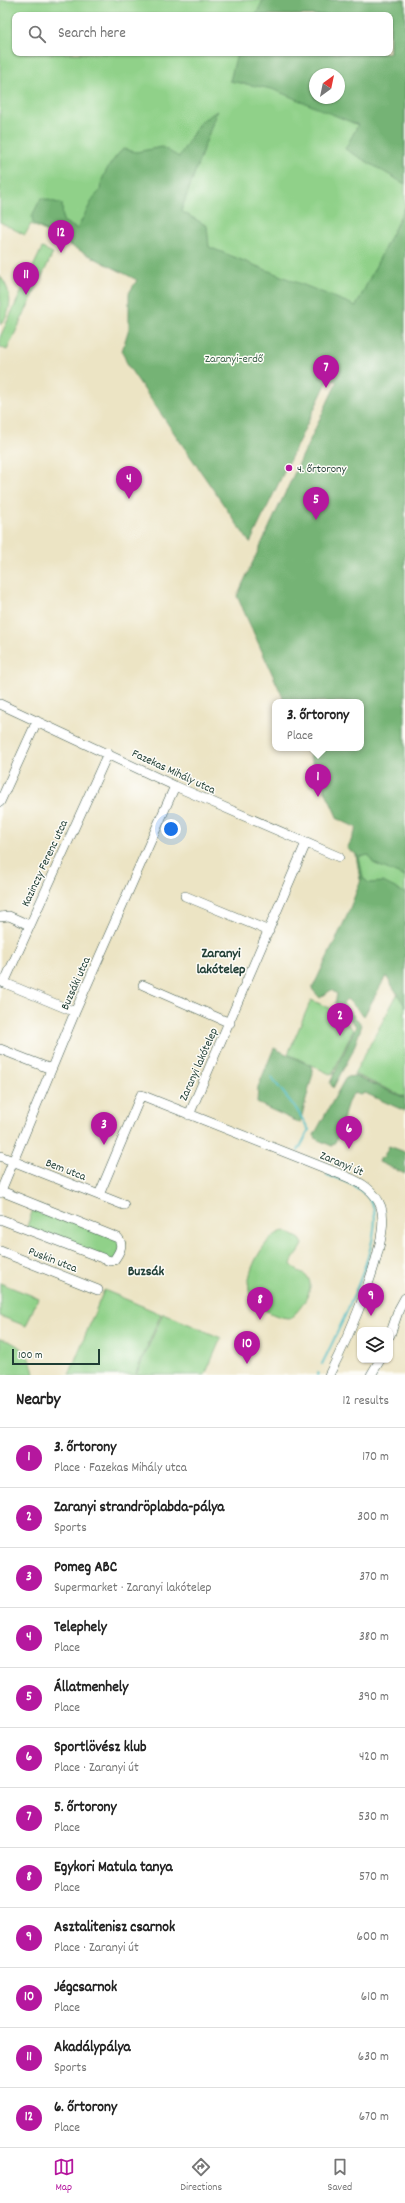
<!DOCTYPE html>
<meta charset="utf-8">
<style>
body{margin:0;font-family:Dekko,sans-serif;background:#f6f6f6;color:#222}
.controls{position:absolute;right:12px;bottom:12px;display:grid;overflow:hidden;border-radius:8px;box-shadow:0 1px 3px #0004}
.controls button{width:36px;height:36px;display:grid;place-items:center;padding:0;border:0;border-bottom:1px solid #e0e0e0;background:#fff;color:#222;font:20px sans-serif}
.compass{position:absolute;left:309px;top:68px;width:36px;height:36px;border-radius:50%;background:#fff;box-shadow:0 1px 3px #0004;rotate:33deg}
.scale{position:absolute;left:12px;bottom:10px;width:88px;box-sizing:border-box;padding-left:4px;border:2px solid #1f3d34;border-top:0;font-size:11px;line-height:14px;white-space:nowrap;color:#1f3d34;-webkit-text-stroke:3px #fdfcf7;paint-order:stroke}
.you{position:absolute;left:171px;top:829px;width:14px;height:14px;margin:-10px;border:3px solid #fff;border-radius:50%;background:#1a73e8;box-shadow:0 0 0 6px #1a73e833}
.badge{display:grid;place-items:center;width:26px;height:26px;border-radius:50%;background:#b5179e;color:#fff;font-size:13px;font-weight:700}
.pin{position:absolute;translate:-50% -33px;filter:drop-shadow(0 1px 2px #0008)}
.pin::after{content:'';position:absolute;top:21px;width:14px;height:12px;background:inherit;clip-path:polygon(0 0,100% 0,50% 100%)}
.popup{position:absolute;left:272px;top:699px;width:92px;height:52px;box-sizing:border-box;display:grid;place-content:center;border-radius:8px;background:#fff;filter:drop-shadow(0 1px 3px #0005);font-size:13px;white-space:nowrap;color:#767676}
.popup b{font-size:15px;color:#222}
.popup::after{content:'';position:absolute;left:50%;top:100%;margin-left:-8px;border:8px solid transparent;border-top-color:#fff}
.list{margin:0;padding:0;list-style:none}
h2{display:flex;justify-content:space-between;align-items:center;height:52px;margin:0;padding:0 16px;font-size:17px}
h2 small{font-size:13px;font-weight:400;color:#767676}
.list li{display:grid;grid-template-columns:26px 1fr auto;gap:12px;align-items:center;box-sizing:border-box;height:60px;padding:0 16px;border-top:1px solid #e0e0e0}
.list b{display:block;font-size:15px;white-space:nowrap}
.list p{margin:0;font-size:13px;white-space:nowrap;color:#767676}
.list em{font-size:13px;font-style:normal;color:#767676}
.icon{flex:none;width:22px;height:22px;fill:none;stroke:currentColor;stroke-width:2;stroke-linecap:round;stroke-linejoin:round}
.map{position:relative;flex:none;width:405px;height:1375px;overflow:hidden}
.search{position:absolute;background:#fff;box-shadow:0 1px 3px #0004;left:12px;right:12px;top:12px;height:44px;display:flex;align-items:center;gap:10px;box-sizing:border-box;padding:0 14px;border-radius:8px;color:#767676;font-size:15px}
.sheet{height:772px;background:#fff}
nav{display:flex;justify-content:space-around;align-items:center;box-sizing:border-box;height:56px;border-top:1px solid #e0e0e0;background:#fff;font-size:11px;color:#767676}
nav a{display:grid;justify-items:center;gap:2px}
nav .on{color:#b5179e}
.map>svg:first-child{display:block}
</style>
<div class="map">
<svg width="405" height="1375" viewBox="0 0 405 1375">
<rect width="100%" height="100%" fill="#fdfcf7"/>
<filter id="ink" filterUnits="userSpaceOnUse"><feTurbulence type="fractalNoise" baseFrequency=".025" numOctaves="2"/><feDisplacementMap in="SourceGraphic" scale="8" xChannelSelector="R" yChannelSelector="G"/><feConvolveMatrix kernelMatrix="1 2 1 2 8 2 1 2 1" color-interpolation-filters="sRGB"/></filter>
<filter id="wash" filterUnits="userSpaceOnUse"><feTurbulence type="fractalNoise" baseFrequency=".012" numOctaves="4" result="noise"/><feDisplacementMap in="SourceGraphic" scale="16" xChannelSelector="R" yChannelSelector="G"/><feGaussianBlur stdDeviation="0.9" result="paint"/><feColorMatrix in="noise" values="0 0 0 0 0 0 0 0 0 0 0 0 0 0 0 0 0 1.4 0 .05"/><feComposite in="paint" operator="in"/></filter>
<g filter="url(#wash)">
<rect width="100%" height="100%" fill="#ece4c4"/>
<!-- green -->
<path fill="#90d189" stroke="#58875e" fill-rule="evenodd" d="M 0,0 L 405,0 L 405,256 L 339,381 L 31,224 L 25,235 L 0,222 ZM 15,15 L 390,15 L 390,53 L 15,53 ZM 315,74 L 339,74 L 339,98 L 315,98 Z
M 42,248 L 53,253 L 7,350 L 0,347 L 0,337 Z
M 0,276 C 12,291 14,311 0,325 Z
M 369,852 L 405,874 L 405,895 L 368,885 L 360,880 L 356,855 Z
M 398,993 L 405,1006 L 405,1097 L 354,1074 Z
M 311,1000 L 334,1010 L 353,1030 L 332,1075 L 288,1054 Z
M 35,1204 L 126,1241 L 116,1264 L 26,1229 Z
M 285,1231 L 300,1239 L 303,1244 C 300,1252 293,1257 291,1264 C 295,1271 303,1272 308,1278 C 316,1289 299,1312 290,1318 C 274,1318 253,1306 249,1289 C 245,1272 267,1232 285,1231 Z
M 0,1283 L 38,1298 L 26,1326 L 0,1316 Z
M 104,1290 L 161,1314 L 135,1375 L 69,1375 Z
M 163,1313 L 221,1338 L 205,1375 L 136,1375 Z
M 0,1339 C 19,1342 32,1356 34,1375 L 0,1375 Z"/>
<!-- forest -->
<path fill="#74b375" stroke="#4a7854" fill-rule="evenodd" d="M 263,0 L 405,0 L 405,184 L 345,149 L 358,125 L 272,89 L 230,81 L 237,53 L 390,53 L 390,15 L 256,15 ZM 315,74 L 339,74 L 339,98 L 315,98 Z
M 217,111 L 181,211 L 207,226 L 209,247 L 356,306 L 405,207 L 405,877 L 373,863 L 369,855 L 359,857 L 363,878 L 369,883 L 383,882 L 405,893 L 405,1006 L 386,976 L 364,1016 L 347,999 L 343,1004 L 362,1025 L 352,1053 L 333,1088 L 330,1083 L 356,1026 L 335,1003 L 337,994 L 331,990 L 320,998 L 312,989 L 346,918 L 361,880 L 357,855 L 347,849 L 357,828 L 338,819 L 306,748 L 361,748 L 361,702 L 285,702 L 237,596 L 337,382 L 329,378 L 250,543 L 128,366 L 122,351 L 129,328 L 129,293 L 137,280 L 46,233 L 47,231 L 33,223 L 32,216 L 41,198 L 62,204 L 63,221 L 77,229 L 94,197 L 100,191 C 100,176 113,159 123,149 L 136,152 L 162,147 L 179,157 L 200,122 Z
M 274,1048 L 311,1066 L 313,1073 L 300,1123 L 257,1103 L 258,1087 Z
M 355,1076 L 405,1098 L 405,1111 L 365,1093 L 360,1095 L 355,1092 C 341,1104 346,1132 332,1146 L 316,1139 L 314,1135 L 346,1077 Z
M 389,1146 L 405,1152 L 405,1174 L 379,1162 L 381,1157 L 383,1158 Z"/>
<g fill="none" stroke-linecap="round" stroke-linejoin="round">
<!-- stream -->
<path stroke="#4ebdc5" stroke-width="2" d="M 271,1077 L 297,1110 L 309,1130 L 298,1151
M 322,1364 C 337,1333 387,1236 372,1204 C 365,1188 343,1180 327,1175
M 317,1375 L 318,1373"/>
</g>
</g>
<g filter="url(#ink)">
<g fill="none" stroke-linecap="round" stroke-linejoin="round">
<defs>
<path id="minor" d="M 0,704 L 175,786 L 339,857
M 0,802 L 37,721
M 185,896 L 269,931
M 0,917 L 9,916 L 29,925
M 0,981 L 75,1012
M 4,983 L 108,753
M 143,985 L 230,1023
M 0,1049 L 51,1069
M 189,1115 L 306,843
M 0,1156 L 124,1205
M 0,1193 L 75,1012 L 175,786
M 99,1195 L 141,1095 L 345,1176 C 360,1182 375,1190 381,1207 C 392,1241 346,1342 329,1375
M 0,1219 L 110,1261 L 114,1260 C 119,1253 124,1245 118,1238 L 1,1191
M 0,1251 L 98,1290
M 390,1335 L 399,1309 L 405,1298
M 371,1375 L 380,1360"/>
</defs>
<!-- minor casing -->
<use href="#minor" stroke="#3e564a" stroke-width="10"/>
<!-- minor -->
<use href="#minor" stroke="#fff" stroke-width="9"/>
</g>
</g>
<!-- markers -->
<circle fill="#b5179e" stroke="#fdfcf7" stroke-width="1.5" cx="289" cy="468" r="4"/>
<g text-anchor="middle" stroke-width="3" stroke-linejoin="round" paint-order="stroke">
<!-- park labels -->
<g font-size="12" fill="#3b6249" stroke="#fdfcf7">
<text x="234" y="362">Zaranyi-erdő</text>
</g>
<!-- poi labels -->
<g font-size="12" fill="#1f3d34" stroke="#fdfcf7" text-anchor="start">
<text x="297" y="472">4. őrtorony</text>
</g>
<!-- street labels -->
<g font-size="12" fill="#1f3d34" stroke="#fdfcf7">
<text transform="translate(174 771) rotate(25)" y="4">Fazekas Mihály utca</text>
<text transform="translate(44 863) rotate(-65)" y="4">Kazinczy Ferenc utca</text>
<text transform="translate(75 983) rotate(-66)" y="4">Buzsáki utca</text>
<text transform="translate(198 1064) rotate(-66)" y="4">Zaranyi lakótelep</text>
<text transform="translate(342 1163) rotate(23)" y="4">Zaranyi út</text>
<text transform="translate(66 1169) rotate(21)" y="4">Bem utca</text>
<text transform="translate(53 1259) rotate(21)" y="4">Puskin utca</text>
</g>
<!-- quarter labels -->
<g font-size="14" font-weight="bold" fill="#1f3d34" stroke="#fdfcf7">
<text x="221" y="957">Zaranyi<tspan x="221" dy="16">lakótelep</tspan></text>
<text x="146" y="1275">Buzsák</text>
</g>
</g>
</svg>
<div class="controls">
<button><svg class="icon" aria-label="layers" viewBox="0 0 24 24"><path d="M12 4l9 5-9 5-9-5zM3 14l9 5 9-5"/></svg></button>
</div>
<svg class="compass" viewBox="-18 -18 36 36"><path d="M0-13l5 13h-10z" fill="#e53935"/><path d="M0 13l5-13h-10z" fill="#767676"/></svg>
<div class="scale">100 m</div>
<div class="you"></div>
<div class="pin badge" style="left:318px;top:797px">1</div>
<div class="popup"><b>3. őrtorony</b>Place</div>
<div class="pin badge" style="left:340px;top:1036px">2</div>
<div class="pin badge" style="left:104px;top:1145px">3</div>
<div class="pin badge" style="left:129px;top:499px">4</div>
<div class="pin badge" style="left:316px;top:520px">5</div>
<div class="pin badge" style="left:349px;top:1149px">6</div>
<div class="pin badge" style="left:326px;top:388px">7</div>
<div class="pin badge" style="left:260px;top:1320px">8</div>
<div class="pin badge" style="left:371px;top:1316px">9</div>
<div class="pin badge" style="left:247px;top:1364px">10</div>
<div class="pin badge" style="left:26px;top:295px">11</div>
<div class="pin badge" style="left:61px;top:253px">12</div>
<div class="search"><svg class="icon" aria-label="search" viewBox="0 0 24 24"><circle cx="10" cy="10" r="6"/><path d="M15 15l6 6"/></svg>Search here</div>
</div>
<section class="sheet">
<h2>Nearby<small>12 results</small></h2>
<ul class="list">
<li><span class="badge">1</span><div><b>3. őrtorony</b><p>Place · Fazekas Mihály utca</p></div><em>170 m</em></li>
<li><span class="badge">2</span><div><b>Zaranyi strandröplabda-pálya</b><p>Sports</p></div><em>300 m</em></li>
<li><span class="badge">3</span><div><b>Pomeg ABC</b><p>Supermarket · Zaranyi lakótelep</p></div><em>370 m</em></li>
<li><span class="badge">4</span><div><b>Telephely</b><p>Place</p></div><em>380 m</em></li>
<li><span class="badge">5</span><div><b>Állatmenhely</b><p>Place</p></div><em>390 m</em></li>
<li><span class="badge">6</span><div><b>Sportlövész klub</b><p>Place · Zaranyi út</p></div><em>420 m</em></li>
<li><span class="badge">7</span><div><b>5. őrtorony</b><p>Place</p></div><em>530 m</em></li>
<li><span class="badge">8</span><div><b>Egykori Matula tanya</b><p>Place</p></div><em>570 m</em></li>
<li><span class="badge">9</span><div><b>Asztalitenisz csarnok</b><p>Place · Zaranyi út</p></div><em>600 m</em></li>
<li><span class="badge">10</span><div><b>Jégcsarnok</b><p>Place</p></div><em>610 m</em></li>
<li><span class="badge">11</span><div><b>Akadálypálya</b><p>Sports</p></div><em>630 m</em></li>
<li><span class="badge">12</span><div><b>6. őrtorony</b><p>Place</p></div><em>670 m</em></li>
</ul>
</section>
<nav>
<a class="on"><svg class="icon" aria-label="map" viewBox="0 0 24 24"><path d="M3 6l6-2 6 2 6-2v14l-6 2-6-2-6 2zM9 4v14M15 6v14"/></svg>Map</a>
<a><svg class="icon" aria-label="directions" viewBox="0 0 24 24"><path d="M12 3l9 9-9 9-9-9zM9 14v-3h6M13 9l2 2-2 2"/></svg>Directions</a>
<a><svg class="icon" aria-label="saved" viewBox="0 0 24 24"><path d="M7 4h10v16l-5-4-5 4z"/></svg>Saved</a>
</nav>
